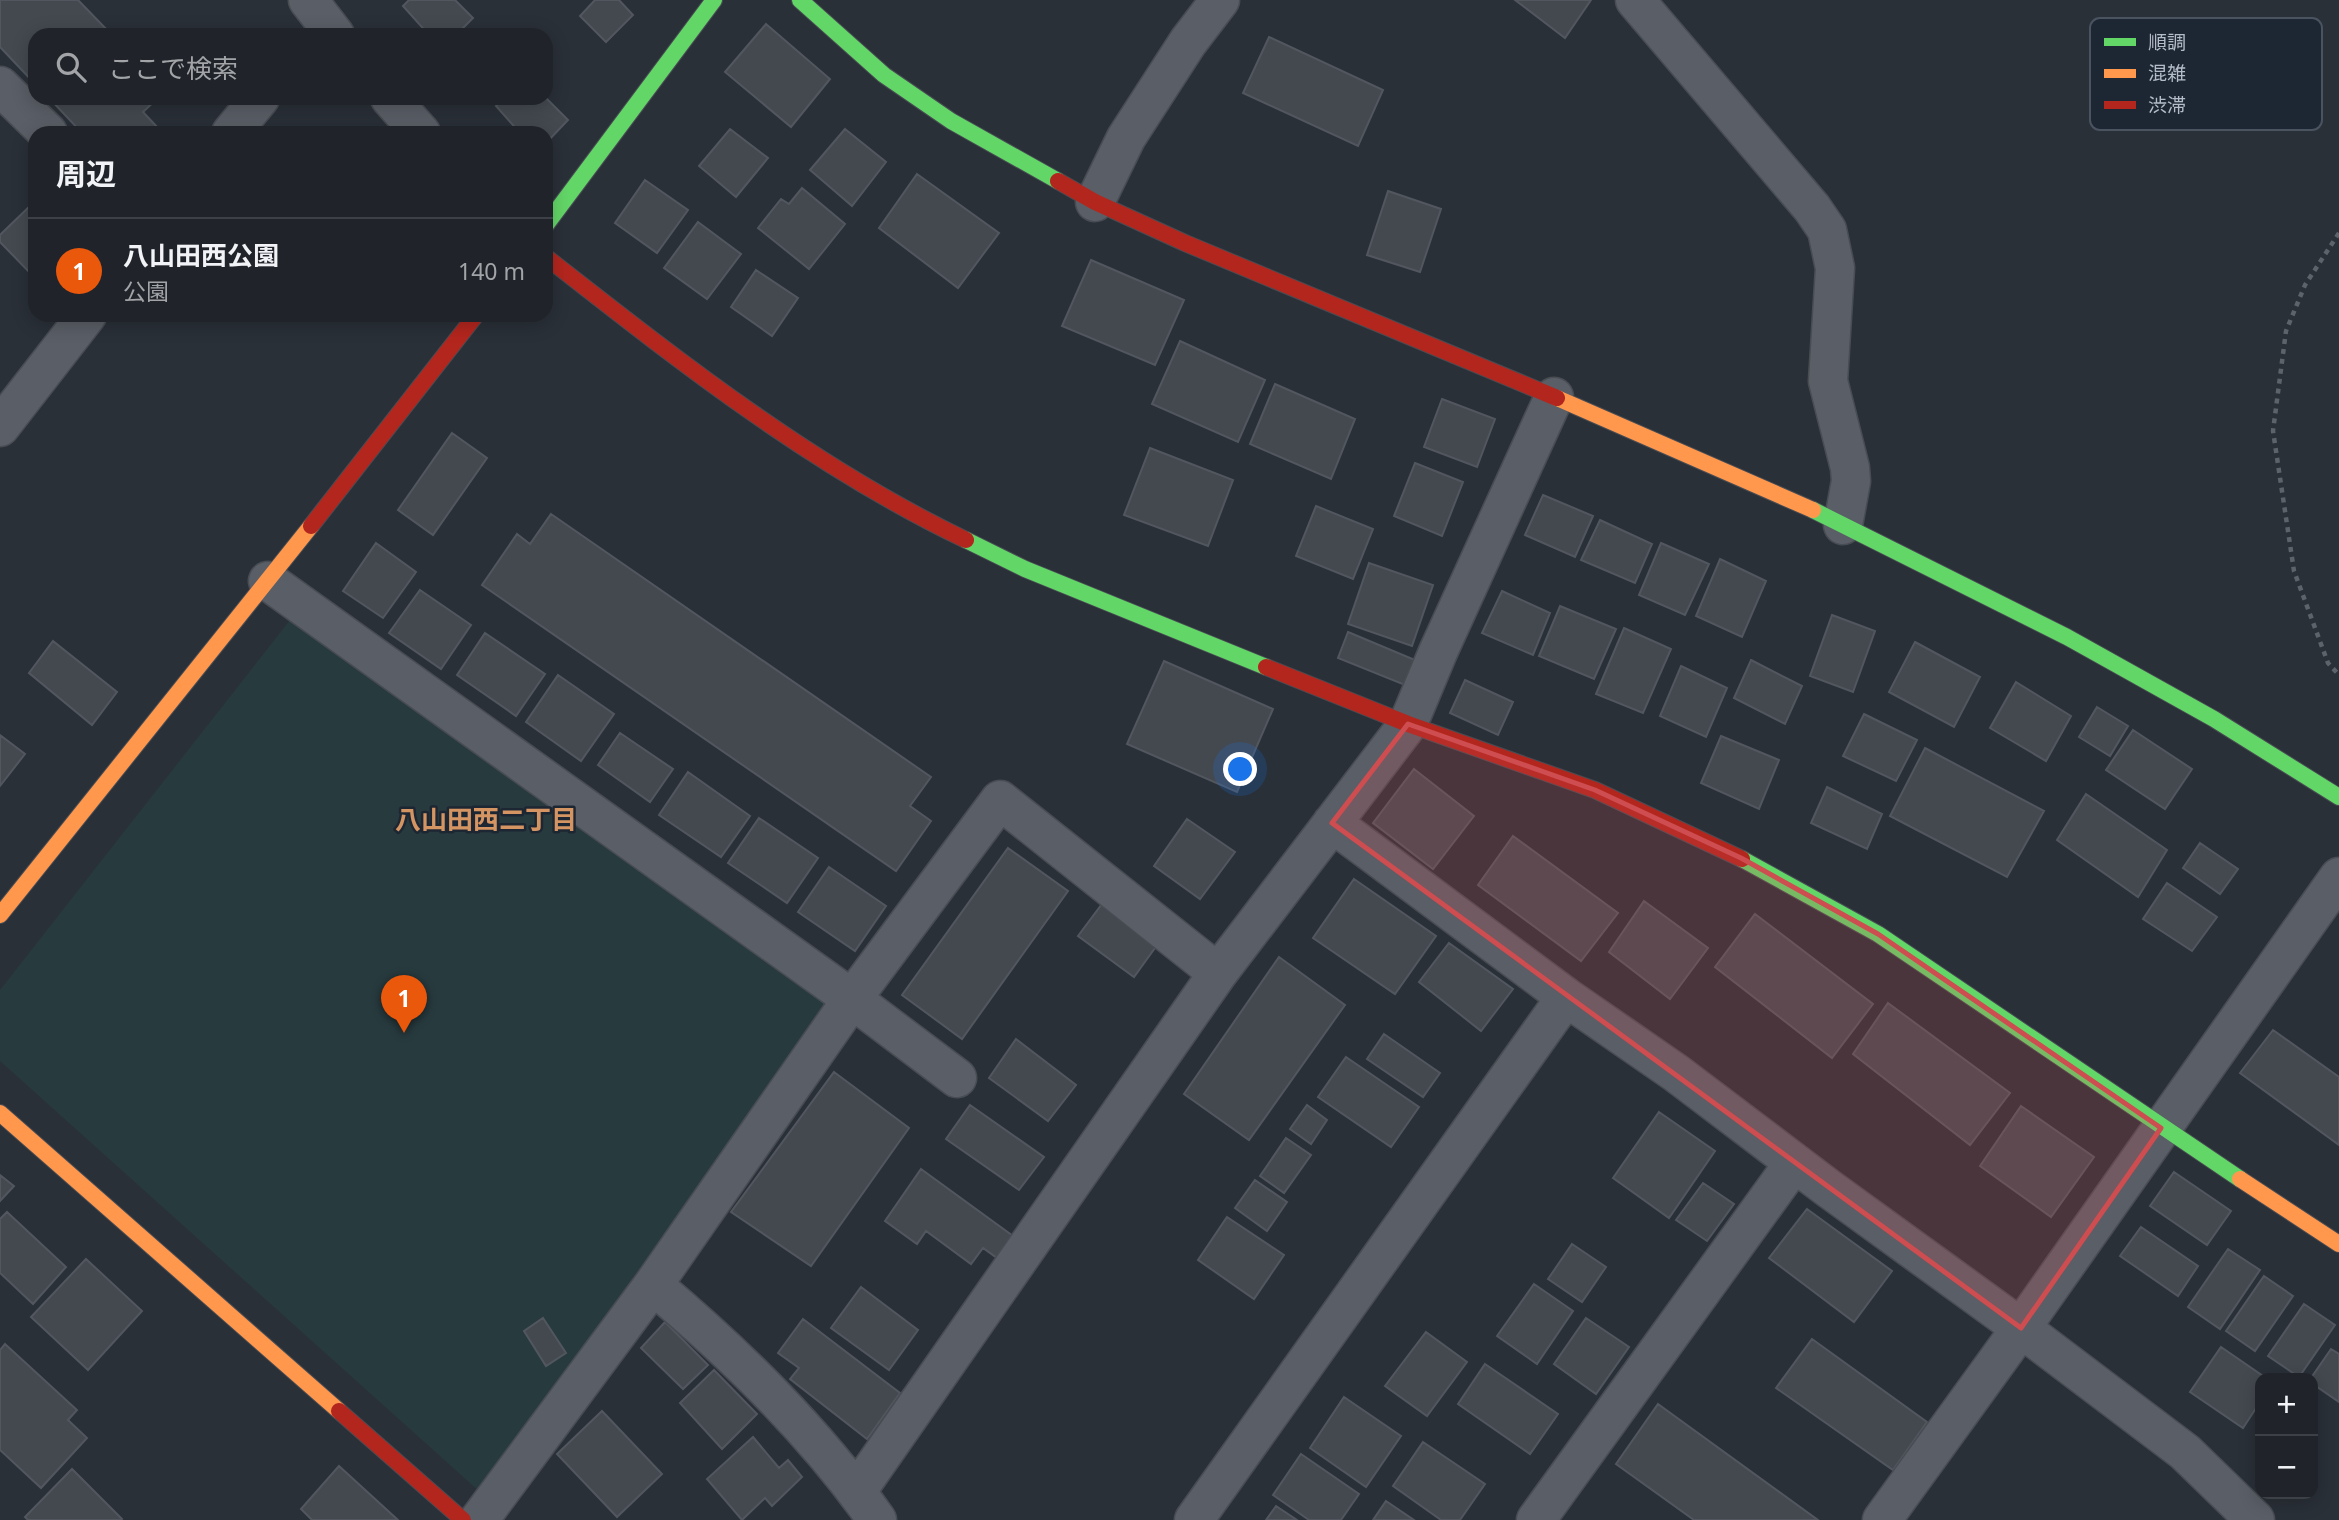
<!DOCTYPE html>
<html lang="ja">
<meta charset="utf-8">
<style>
body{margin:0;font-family:"Noto Sans","Noto Sans JP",sans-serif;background:#282c32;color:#f1f3f6}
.controls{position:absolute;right:21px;bottom:21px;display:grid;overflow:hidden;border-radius:14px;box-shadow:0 4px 18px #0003}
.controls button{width:63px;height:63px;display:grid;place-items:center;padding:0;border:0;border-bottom:2px solid #3d4147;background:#20242a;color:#f1f3f6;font:35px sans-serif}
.you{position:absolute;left:1241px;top:770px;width:24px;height:24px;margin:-18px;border:5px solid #fff;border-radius:50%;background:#1a73e8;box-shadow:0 0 0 10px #1a73e833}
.badge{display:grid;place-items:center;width:46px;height:46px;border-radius:50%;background:#ea580c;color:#fff;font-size:23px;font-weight:700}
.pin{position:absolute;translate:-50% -58px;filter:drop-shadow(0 2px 4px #0008)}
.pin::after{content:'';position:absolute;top:37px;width:24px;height:21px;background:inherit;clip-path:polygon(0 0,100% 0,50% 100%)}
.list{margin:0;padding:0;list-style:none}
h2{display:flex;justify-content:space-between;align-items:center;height:91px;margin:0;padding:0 28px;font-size:30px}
h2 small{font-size:23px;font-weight:400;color:#a2a4a8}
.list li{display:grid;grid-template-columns:46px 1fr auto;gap:21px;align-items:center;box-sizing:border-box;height:105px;padding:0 28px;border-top:2px solid #3d4147}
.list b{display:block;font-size:26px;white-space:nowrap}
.list p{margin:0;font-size:23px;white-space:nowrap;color:#a2a4a8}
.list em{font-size:23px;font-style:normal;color:#a2a4a8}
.icon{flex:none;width:38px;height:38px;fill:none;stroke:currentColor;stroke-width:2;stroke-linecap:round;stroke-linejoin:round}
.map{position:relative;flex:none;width:2339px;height:1520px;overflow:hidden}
.search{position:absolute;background:#20242a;box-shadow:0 4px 18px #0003;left:28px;top:28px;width:525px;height:77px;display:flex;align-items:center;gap:18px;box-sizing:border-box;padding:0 24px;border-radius:21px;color:#a2a4a8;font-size:26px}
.panel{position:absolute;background:#20242a;box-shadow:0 4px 18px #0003;left:28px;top:126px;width:525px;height:196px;border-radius:21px}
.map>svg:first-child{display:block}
</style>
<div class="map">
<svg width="2339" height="1520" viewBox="0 0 2339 1520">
<rect width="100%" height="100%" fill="#2a3038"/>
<!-- green -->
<path fill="#273a3e" d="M 290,620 L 828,1005 L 480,1492 L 0,1061 L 0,990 Z"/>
<!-- building -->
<path fill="#444950" stroke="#52575f" stroke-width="2" d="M 0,0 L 78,0 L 112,35 L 35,35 L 35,84 L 0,47 Z
M 409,0 L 455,0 L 473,18 L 456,35 L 429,35 L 403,6 Z
M 595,0 L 619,0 L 633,15 L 606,42 L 580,16 Z
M 1515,0 L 1591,0 L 1565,38 Z
M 766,24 L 830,79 L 791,127 L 725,72 Z
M 1269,37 L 1383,90 L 1358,146 L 1243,93 Z
M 49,98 L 158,98 L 143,112 L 159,129 L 155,133 L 82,133 Z
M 504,98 L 546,98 L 568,120 L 546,143 L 546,133 L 520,133 L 496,106 Z
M 730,129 L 768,158 L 736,197 L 699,166 Z
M 845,129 L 886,162 L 852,206 L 810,170 Z
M 917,174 L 999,233 L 958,288 L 879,228 Z
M 645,180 L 688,210 L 657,253 L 615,223 Z
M 802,188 L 845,224 L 809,269 L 758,228 L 781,199 L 789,204 Z
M 1388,191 L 1441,209 L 1420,272 L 1367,255 Z
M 35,201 L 35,278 L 0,242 L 0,235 Z
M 698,222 L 741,254 L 707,299 L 664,268 Z
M 1091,260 L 1184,300 L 1155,365 L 1062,326 Z
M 756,270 L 798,298 L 772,336 L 731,307 Z
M 1180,341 L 1265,380 L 1238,442 L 1152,404 Z
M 1275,384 L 1355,419 L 1331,479 L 1250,444 Z
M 1442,399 L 1495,419 L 1477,467 L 1424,447 Z
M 452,433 L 487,458 L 433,535 L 398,510 Z
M 1150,448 L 1233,480 L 1208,546 L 1124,515 Z
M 1415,463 L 1463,482 L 1442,536 L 1394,516 Z
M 1543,495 L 1593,516 L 1575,557 L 1525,535 Z
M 1316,506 L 1373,529 L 1353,579 L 1296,556 Z
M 551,514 L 931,777 L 910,806 L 931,821 L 896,871 L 482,585 L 517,534 L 530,544 Z
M 1600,520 L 1652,544 L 1635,583 L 1581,560 Z
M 376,543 L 416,572 L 383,618 L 343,591 Z
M 1661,543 L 1709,564 L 1685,615 L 1639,595 Z
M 1720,559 L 1766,581 L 1742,637 L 1696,616 Z
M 1369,563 L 1433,585 L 1412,646 L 1348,624 Z
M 420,590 L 471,625 L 441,669 L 389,633 Z
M 1502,591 L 1550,613 L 1533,655 L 1482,633 Z
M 1560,606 L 1616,629 L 1594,679 L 1539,656 Z
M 1832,615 L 1875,631 L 1853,692 L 1810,676 Z
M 1624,628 L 1671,649 L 1643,713 L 1596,694 Z
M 1348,632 L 1415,660 L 1405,685 L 1338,658 Z
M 485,633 L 545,674 L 516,716 L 457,675 Z
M 53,641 L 117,692 L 92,725 L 29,673 Z
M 1915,642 L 1980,677 L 1954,727 L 1889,692 Z
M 1751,660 L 1802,686 L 1785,724 L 1734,698 Z
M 1164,661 L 1273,709 L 1237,792 L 1127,744 Z
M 1681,666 L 1727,688 L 1706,737 L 1660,716 Z
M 558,675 L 614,714 L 581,761 L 526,722 Z
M 1465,680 L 1513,702 L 1498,735 L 1450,713 Z
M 2016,682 L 2071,716 L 2046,761 L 1990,728 Z
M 2097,707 L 2128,726 L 2110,756 L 2079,737 Z
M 1864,714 L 1917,740 L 1896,781 L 1843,756 Z
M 2133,730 L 2192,769 L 2165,809 L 2106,770 Z
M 620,733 L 673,769 L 650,802 L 598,765 Z
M 0,735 L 25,754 L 0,786 Z
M 1721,736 L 1779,760 L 1759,809 L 1701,783 Z
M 1925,748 L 2044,811 L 2007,877 L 1890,816 Z
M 1414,769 L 1474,816 L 1433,869 L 1373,823 Z
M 688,772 L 750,816 L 721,857 L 659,815 Z
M 1827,787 L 1882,814 L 1867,849 L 1811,823 Z
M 2086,794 L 2167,850 L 2138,897 L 2057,840 Z
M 759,818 L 818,858 L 787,903 L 728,863 Z
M 1187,819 L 1235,852 L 1200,899 L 1154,866 Z
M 1513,836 L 1618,913 L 1581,961 L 1478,885 Z
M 2200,843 L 2238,869 L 2220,894 L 2183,868 Z
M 1008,848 L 1068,891 L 962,1039 L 902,995 Z
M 829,867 L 886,906 L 855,951 L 798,912 Z
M 1354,879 L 1436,936 L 1395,994 L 1313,938 Z
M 2167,883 L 2217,917 L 2192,951 L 2143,919 Z
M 1105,900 L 1160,941 L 1134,977 L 1078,936 Z
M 1644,901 L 1708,948 L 1670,999 L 1609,952 Z
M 1755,914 L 1873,1004 L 1832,1058 L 1715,967 Z
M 1449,943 L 1513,989 L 1481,1031 L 1419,982 Z
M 1279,957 L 1345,1005 L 1249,1140 L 1184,1094 Z
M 1888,1003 L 2010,1093 L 1970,1145 L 1853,1054 Z
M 2273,1030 L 2339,1077 L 2339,1145 L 2240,1073 Z
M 1384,1034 L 1440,1073 L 1423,1097 L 1367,1059 Z
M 1016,1039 L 1076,1085 L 1048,1121 L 989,1078 Z
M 1346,1057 L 1419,1107 L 1391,1147 L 1318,1097 Z
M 834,1072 L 909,1128 L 811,1266 L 731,1212 Z
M 970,1105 L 1044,1157 L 1019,1190 L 946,1139 Z
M 1307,1105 L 1327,1120 L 1311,1144 L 1290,1129 Z
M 2021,1106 L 2094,1157 L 2051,1217 L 1980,1166 Z
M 1659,1112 L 1715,1151 L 1669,1218 L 1613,1178 Z
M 1286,1138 L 1311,1155 L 1284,1193 L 1260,1176 Z
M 921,1169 L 1013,1236 L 997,1258 L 983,1248 L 971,1264 L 926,1231 L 917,1244 L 885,1221 Z
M 2174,1172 L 2231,1211 L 2207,1245 L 2150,1206 Z
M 0,1175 L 14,1186 L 0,1201 Z
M 1255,1180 L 1287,1202 L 1267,1231 L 1235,1208 Z
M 1703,1183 L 1734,1204 L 1707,1241 L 1676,1220 Z
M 1807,1209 L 1892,1271 L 1854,1322 L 1769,1258 Z
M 7,1212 L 66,1267 L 33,1304 L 0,1273 L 0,1219 Z
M 1227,1217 L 1284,1255 L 1254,1299 L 1198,1260 Z
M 2141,1227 L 2198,1266 L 2178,1296 L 2120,1256 Z
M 1572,1244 L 1606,1267 L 1582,1302 L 1548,1279 Z
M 2228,1249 L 2260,1270 L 2220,1329 L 2188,1307 Z
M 86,1259 L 142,1311 L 88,1370 L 31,1317 Z
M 2264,1276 L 2293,1296 L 2255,1351 L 2226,1331 Z
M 1534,1284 L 1573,1311 L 1537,1364 L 1497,1336 Z
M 861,1287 L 918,1330 L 889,1370 L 831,1328 Z
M 2304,1304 L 2335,1325 L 2299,1377 L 2268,1356 Z
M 543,1318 L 566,1353 L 546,1366 L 524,1331 Z
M 1586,1318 L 1629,1347 L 1596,1394 L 1554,1364 Z
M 803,1319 L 900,1393 L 867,1439 L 790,1379 L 799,1368 L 778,1353 Z
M 665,1322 L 708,1365 L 683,1389 L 641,1348 Z
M 1426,1332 L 1467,1362 L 1427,1416 L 1385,1386 Z
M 1812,1339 L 1927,1422 L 1893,1470 L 1776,1388 Z
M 5,1344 L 77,1410 L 68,1420 L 87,1438 L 41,1488 L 0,1450 L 0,1350 Z
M 2221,1347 L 2266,1378 L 2260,1378 L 2260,1402 L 2243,1428 L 2190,1392 Z
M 2331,1349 L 2339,1354 L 2339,1402 L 2313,1384 L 2311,1378 Z
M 1485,1364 L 1558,1414 L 1530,1454 L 1458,1404 Z
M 714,1370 L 757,1414 L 722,1449 L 680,1403 Z
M 1344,1397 L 1401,1436 L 1366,1487 L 1310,1448 Z
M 1658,1404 L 1818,1520 L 1694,1520 L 1616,1464 Z
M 602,1411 L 662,1474 L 617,1517 L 557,1454 Z
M 753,1437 L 779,1468 L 788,1460 L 802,1477 L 772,1506 L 765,1498 L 742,1520 L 707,1479 Z
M 1423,1442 L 1485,1484 L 1460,1520 L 1441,1520 L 1393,1486 Z
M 1301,1454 L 1359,1494 L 1341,1520 L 1309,1520 L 1273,1495 Z
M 339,1466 L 398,1520 L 312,1520 L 301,1509 Z
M 72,1469 L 122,1519 L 121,1520 L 28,1520 L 25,1517 Z
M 1386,1501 L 1414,1520 L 1373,1520 Z
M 1276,1506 L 1297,1520 L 1266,1520 Z"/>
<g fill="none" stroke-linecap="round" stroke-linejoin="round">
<defs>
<path id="street" d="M 308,0 L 335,35
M 1635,0 L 1812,208 L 1827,230 L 1835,268 L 1828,381 L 1850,468 L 1851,481 L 1843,525
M 0,86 L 48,133
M 390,98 L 421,133
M 231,133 L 260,98
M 1095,202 L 1126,138 L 1188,42 L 1220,0
M 0,427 L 87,315
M 268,581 L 852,999 L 957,1078
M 1332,823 L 1566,997 L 1676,1073 L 1828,1188 L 2021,1328 L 2140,1418 L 2185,1452 L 2255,1520
M 653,1285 C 736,1355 814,1431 877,1520
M 857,1491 L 1218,973 L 1408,724 L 1438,652 L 1554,397
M 479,1520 L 653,1285 L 852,999 L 1000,800 L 1218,973
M 1194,1520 L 1566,997
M 1536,1520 L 1794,1163
M 1882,1520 L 2021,1328 L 2339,877"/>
<path id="fast" d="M 800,0 L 884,75 L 951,121 L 1058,181
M 546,225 L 714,0
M 1813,510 L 2067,637 L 2214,719 L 2339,797
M 966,540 L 1025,569 L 1266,667
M 1742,859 L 1878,934 L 2240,1179"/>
<path id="slow" d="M 1557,398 L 1813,510
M 0,915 L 311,526
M 0,1113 L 339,1411
M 2240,1179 L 2339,1244"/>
<path id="jam" d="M 1058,181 L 1095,202 L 1185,243 L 1557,398
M 546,257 C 679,361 813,467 966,540
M 311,526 L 476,315
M 1266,667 L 1408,724 L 1595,790 L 1742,859
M 339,1411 L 463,1520"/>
</defs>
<!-- street casing -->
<use href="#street" stroke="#484c53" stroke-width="41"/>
<!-- fast casing -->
<use href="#fast" stroke="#484c53" stroke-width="18"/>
<!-- slow casing -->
<use href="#slow" stroke="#484c53" stroke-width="18"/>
<!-- jam casing -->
<use href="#jam" stroke="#484c53" stroke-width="18"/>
<!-- path -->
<path stroke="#5d636a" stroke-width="4.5" stroke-dasharray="5 5" stroke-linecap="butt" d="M 2339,233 L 2305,285 L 2286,331 L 2273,431 L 2294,571 L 2328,663 L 2339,675"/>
<!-- street -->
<use href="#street" stroke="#5a5e66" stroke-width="38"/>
<!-- fast -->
<use href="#fast" stroke="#63d668" stroke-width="16"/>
<!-- slow -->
<use href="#slow" stroke="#ff974d" stroke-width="16"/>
<!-- jam -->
<use href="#jam" stroke="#b3261e" stroke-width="16"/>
</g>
<!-- marked area -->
<path fill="#ce4d50" fill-opacity="0.2" stroke="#ce4d50" stroke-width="5" stroke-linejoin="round" d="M 1408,724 L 1595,790 L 1741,858 L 1878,934 L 2161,1128 L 2021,1328 L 1332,823 Z"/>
<g text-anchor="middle" stroke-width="5" stroke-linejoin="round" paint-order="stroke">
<!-- neighbourhood labels -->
<g font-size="26" font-weight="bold" fill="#d59563" stroke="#1d2633">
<text x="486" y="829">八山田西二丁目</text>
</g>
</g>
<!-- legend -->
<rect x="2090" y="18" width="232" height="112" rx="10" fill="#1d2633" stroke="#4a5360" stroke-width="2"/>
<rect x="2104" y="38" width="32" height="8" fill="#63d668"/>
<rect x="2104" y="69" width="32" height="9" fill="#ff974d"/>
<rect x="2104" y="101" width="32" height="8" fill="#b3261e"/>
<g font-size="19" fill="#b4bcc9">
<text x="2148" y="49">順調</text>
<text x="2148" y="80">混雑</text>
<text x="2148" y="112">渋滞</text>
</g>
</svg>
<div class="controls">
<button>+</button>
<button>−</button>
</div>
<div class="you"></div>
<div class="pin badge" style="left:404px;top:1033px">1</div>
<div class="search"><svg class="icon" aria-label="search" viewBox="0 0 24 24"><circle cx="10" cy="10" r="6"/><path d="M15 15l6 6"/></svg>ここで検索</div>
<section class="panel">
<h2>周辺<small></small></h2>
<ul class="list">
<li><span class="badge">1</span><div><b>八山田西公園</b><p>公園</p></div><em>140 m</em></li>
</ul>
</section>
</div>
